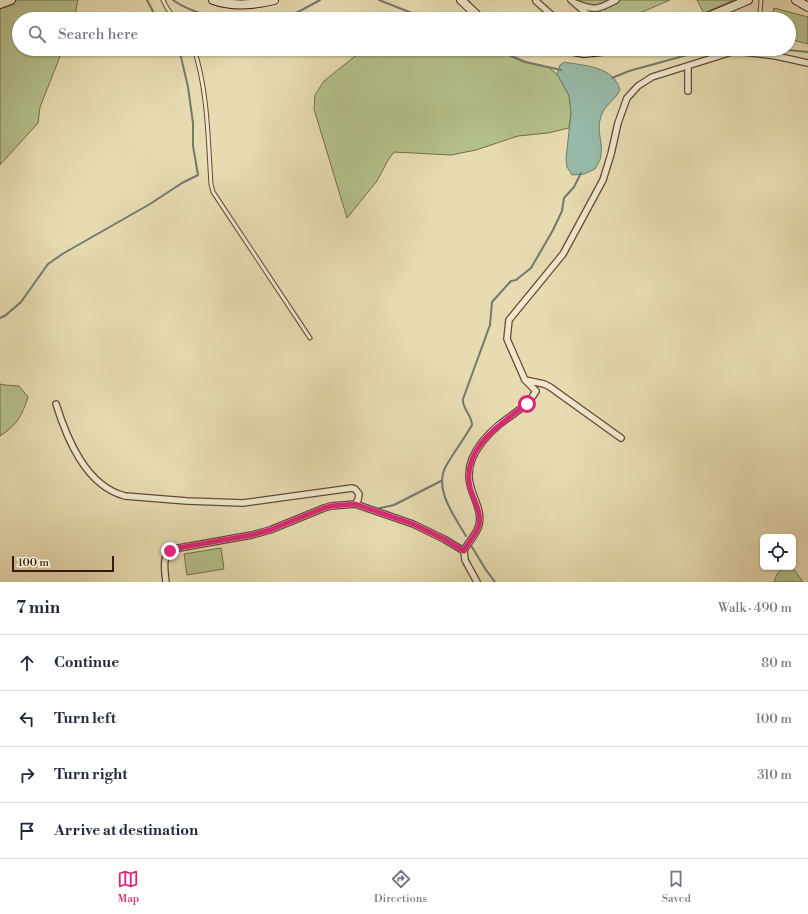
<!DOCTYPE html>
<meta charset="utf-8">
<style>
body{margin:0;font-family:"Libre Bodoni",serif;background:#f6f6f7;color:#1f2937}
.controls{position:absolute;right:12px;bottom:12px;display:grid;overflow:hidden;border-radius:6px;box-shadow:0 1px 3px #0004}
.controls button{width:36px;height:36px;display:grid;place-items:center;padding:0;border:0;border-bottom:1px solid #e0e1e3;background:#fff;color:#1f2937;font:20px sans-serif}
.scale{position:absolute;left:12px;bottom:10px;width:102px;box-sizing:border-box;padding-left:4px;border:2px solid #39180c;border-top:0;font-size:11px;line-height:14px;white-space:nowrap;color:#39180c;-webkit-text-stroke:3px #efe8cc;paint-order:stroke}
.stop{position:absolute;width:12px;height:12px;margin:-9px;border:3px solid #db2777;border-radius:50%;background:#fff}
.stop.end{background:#db2777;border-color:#fff;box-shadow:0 1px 4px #0008}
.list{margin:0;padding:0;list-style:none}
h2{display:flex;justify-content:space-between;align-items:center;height:52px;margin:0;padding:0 16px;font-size:17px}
h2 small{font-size:13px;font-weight:400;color:#747a83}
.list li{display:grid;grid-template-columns:26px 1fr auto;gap:12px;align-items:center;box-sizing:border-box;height:56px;padding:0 16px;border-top:1px solid #e0e1e3}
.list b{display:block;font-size:15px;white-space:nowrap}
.list em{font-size:13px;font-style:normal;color:#747a83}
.icon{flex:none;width:22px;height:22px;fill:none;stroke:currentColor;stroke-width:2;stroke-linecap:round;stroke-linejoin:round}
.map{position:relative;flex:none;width:808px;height:582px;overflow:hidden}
.search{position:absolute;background:#fff;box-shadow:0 1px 3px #0004;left:12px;right:12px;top:12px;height:44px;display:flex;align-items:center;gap:10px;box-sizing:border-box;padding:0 14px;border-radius:22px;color:#747a83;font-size:15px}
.sheet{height:276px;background:#fff}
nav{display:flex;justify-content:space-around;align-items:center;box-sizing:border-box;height:56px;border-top:1px solid #e0e1e3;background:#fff;font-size:11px;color:#747a83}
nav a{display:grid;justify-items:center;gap:2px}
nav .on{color:#db2777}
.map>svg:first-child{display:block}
</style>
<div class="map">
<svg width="808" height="582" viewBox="0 0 808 582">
<rect width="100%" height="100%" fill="#e7dbb1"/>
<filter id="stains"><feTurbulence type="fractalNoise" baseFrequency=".005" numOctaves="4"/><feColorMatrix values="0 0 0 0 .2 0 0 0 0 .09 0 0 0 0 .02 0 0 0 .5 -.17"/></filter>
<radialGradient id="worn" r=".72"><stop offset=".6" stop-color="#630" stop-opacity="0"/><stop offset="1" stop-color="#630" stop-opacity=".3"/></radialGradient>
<!-- green -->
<path fill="#b4c08c" stroke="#766c4c" d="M 0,0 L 78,0 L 74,19 L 19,19 L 19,49 L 63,49 L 40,107 L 38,123 L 0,165 Z
M 573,0 L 670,0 C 648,9 613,29 590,15 C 584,11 578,5 573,0 Z
M 697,0 L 734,0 L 704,13 Z
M 774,8 L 808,17 L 808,44 L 789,39 L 789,19 L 771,19 Z
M 364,49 L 499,49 L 512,57 L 523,62 L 548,67 L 557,74 L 569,95 L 571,114 L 569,128 L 548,133 L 518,136 L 476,150 L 451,155 L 394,152 L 388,160 L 377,181 L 347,218 L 314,109 L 315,95 L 324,81 Z
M 0,384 L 5,385 L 19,386 L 28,397 C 22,416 17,425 0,436 Z
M 221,548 L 224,569 L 187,575 L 184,554 Z
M 784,567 L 792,567 L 803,582 L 774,582 L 777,574 Z"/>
<!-- water -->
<path fill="#97bbaa" stroke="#717a6b" d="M 564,62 C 585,66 614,66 620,90 C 614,102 603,105 600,120 C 597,132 603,143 601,155 C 601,160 597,165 595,169 L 584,174 L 572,175 L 567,167 L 566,158 L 571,114 L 569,95 L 557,74 L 560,65 Z"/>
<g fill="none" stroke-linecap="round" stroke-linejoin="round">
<!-- stream -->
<path stroke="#717a6b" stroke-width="2" d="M 147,0 L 157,19
M 173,0 C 182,7 202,15 214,16 C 220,16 226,17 232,19
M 379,0 L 427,19
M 277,19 L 298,12 L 320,0
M 494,49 L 526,62 L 561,70
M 777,49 L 808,52
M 612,78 L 629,71 L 709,49
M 0,318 L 6,315 L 21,302 L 48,264 L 64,253 L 150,204 L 182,183 L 198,175 L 193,146 L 193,123 L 188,87 L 181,57 L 176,49
M 376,509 L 394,505 L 441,481
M 466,536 C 455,517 433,489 446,466 C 454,452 464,439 472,425 C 472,415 462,409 463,399 L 490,325 L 492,302 L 511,281 L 516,280 L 531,268 L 553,230 L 562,211 L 564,198 L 574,187 L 581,173
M 472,547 L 486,570 L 495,582"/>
<defs>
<path id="lane" d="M 163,0 L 167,8 L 175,19
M 757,19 L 760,13 L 761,0
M 194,49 C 208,91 208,140 211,184 L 213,192 L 310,338"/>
<path id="street" d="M 571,0 L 586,13 L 598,19
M 536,1 L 556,19
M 575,3 C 595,11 597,10 616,0
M 688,66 L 688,91
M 56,404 C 67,439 86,486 125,496 L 187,501 L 243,503 L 352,488 L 355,489 L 359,494 L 358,500 L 355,504
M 621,438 L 550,387 L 544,384 L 525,380 L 507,339 L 509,320 L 563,254 L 603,180 L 611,154 L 618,123 L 627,98 L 638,86 L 652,77 L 735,51 L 776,56 L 808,63
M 166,582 C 165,571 161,555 173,549 L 252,535 L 270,530 L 324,508 L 331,506 L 355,504 L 413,524 L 444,539 L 464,551
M 477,582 L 465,560 L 464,551 C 468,542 477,534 479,525 C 484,503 461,488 472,459 C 478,445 489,433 500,424 C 514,413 528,406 536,391 L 525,380"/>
<path id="secondary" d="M 213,0 C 233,7 254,5 274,0
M 461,0 L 481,19
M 796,0 L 808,7
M 0,4 L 11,0
M 703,19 L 748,0
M 562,49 L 584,53 L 623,49"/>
</defs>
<!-- lane casing -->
<use href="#lane" stroke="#644935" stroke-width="5"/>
<!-- street casing -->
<use href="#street" stroke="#644935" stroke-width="8"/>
<!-- secondary casing -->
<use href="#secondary" stroke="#39180c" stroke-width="10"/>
<!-- lane -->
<use href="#lane" stroke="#efe8cc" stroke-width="3"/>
<!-- street -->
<use href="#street" stroke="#efe8cc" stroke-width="5.5"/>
<!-- secondary -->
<use href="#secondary" stroke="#efe8cc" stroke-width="8"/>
</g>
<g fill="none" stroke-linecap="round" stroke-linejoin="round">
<!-- route -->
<path stroke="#db2777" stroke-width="5" d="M 170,551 L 178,548 L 252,535 L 270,530 L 324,508 L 331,506 L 355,504 L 413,524 L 444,539 L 464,551 C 468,542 477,534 479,525 C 482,512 473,499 470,487 C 461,448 502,423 527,404"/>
</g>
<rect width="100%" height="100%" filter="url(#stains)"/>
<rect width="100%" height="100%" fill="url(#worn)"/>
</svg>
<div class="controls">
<button><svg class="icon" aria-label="locate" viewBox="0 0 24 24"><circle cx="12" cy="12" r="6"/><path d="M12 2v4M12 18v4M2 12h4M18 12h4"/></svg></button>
</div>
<div class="scale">100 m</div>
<div class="stop" style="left:527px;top:404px"></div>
<div class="stop end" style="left:170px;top:551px"></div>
<div class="search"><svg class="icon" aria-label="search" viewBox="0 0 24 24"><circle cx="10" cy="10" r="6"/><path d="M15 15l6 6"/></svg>Search here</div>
</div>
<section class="sheet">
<h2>7 min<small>Walk · 490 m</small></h2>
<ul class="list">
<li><svg class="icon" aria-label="ahead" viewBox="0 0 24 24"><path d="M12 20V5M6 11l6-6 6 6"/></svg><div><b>Continue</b></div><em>80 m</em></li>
<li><svg class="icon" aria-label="left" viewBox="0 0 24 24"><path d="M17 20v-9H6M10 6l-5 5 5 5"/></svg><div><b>Turn left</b></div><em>100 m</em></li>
<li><svg class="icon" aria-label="right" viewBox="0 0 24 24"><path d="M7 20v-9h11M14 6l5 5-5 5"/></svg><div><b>Turn right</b></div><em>310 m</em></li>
<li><svg class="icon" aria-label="arrive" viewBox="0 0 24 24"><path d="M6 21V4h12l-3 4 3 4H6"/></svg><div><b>Arrive at destination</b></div></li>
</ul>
</section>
<nav>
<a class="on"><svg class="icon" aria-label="map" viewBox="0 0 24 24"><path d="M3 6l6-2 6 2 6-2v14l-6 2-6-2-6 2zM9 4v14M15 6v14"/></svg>Map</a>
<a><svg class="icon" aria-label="directions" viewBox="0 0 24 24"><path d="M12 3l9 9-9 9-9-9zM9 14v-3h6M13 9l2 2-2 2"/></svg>Directions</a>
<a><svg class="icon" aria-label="saved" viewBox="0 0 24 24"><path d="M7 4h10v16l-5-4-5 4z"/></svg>Saved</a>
</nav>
